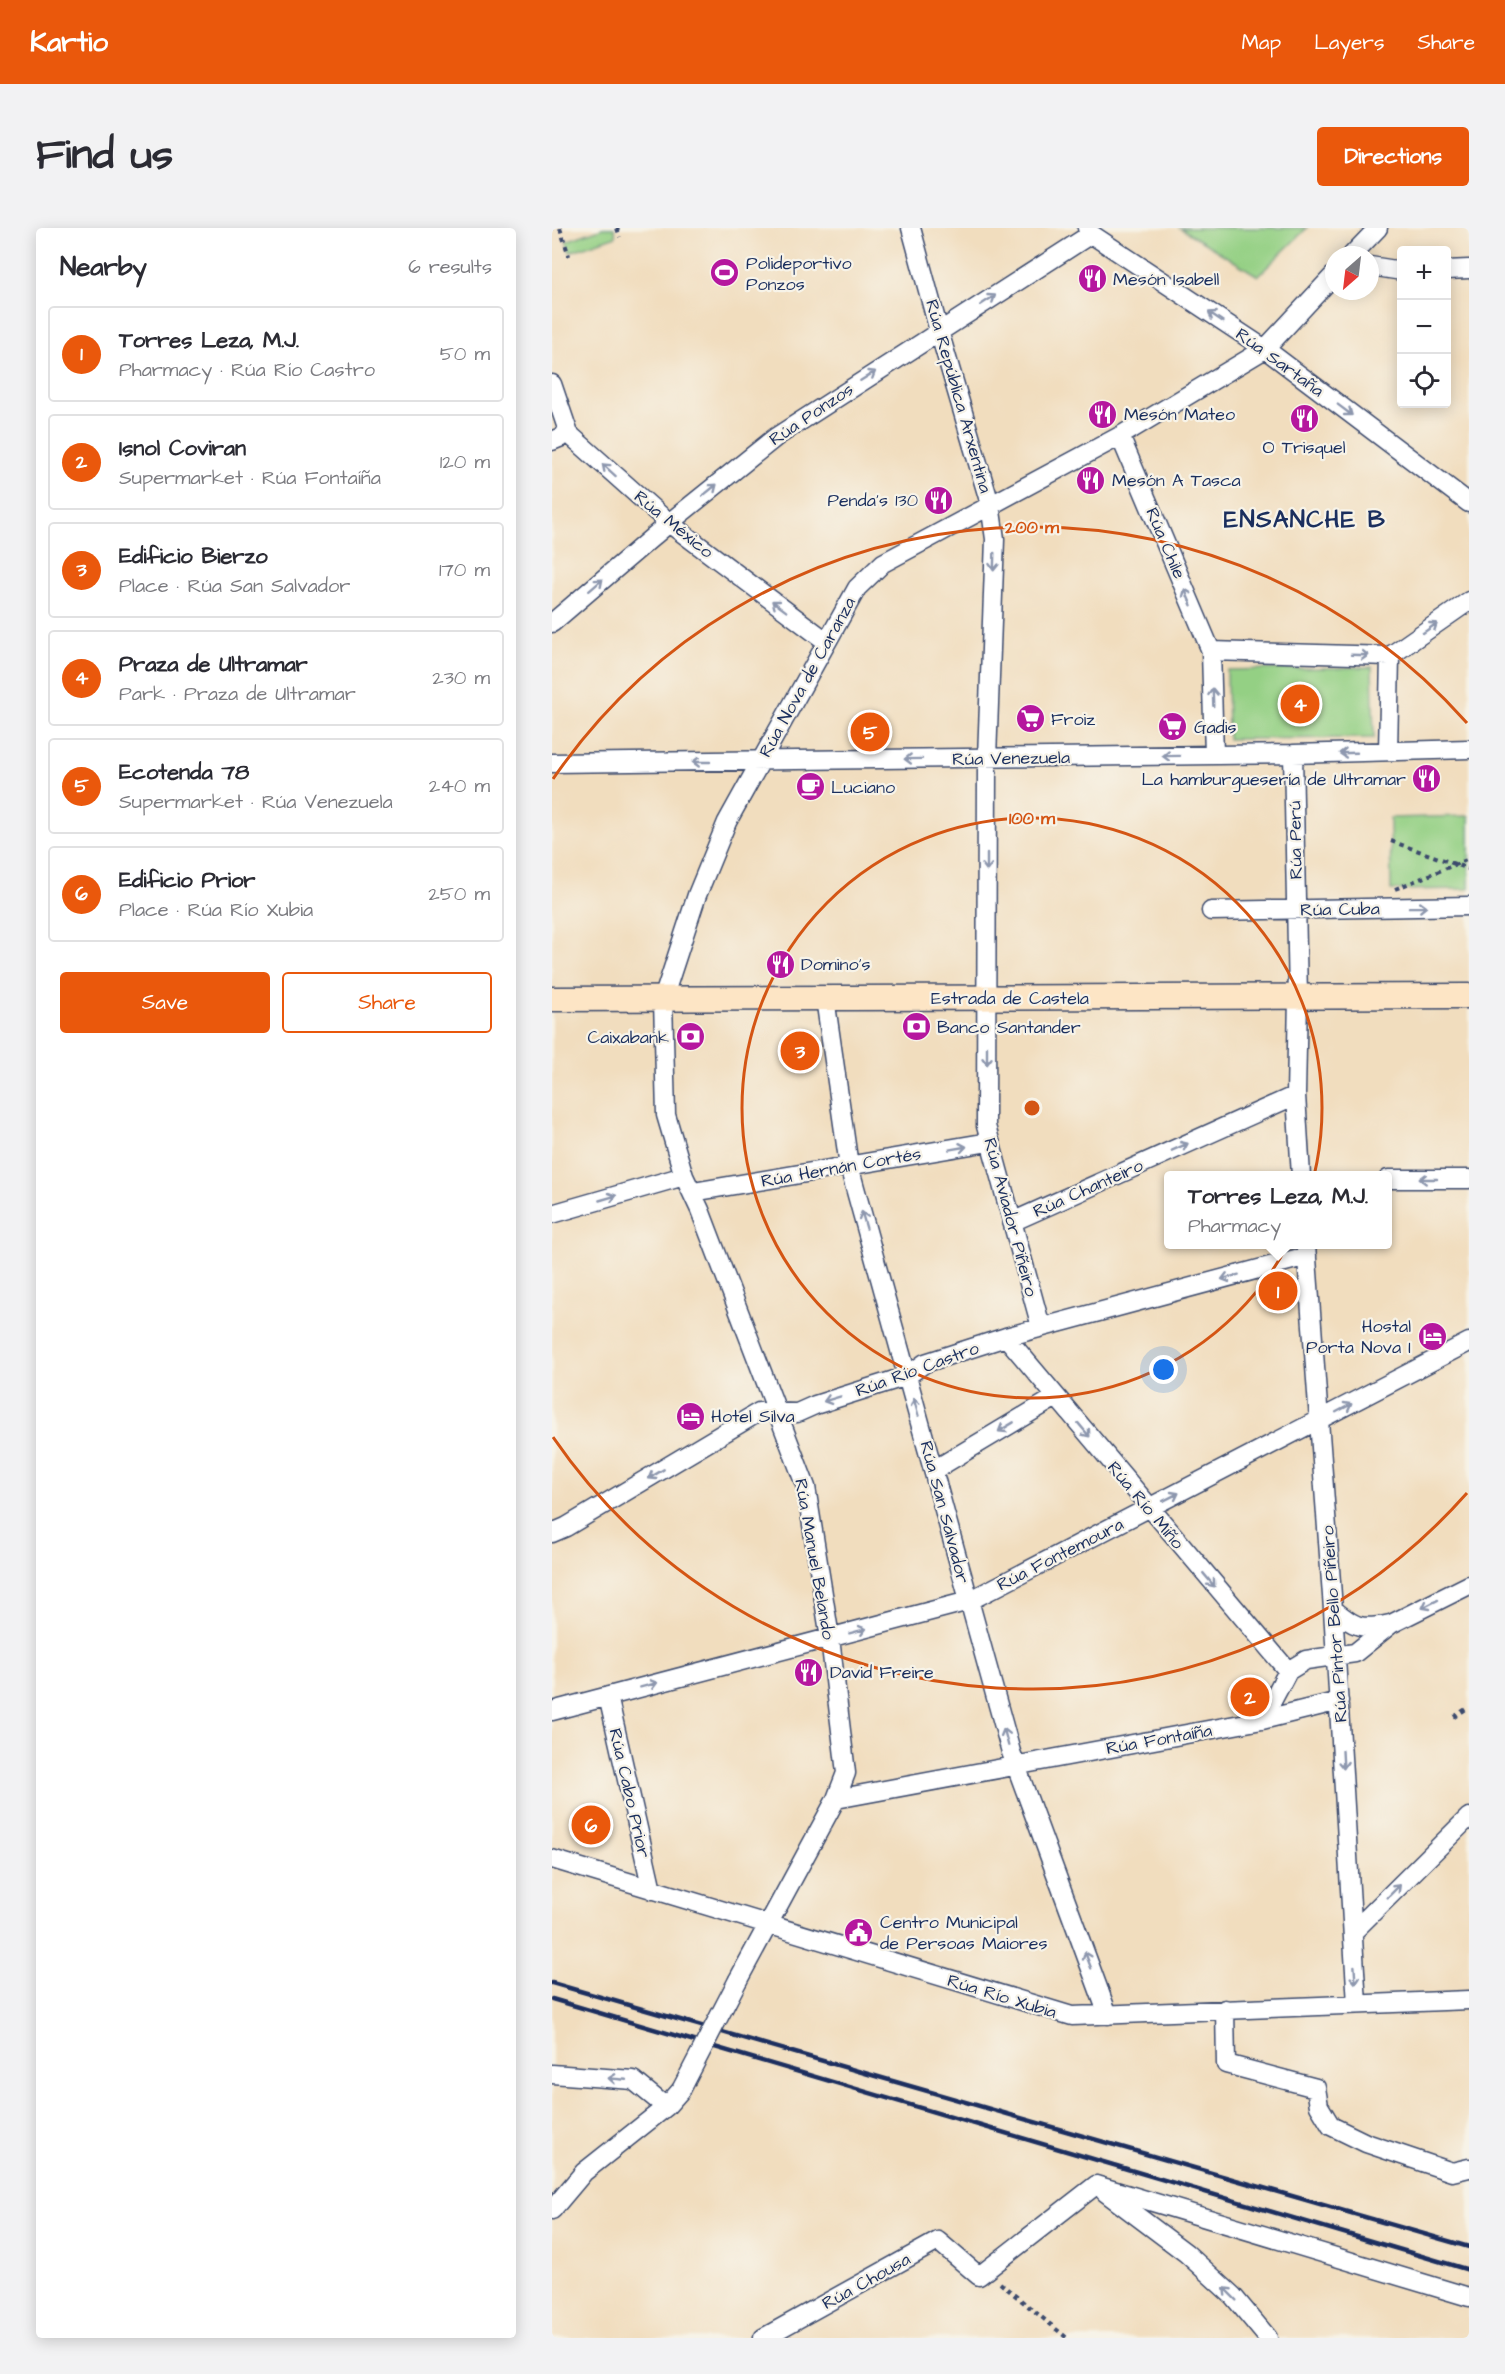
<!DOCTYPE html>
<meta charset="utf-8">
<style>
body{margin:0;font-family:"Architects Daughter",sans-serif;background:#f2f2f3;color:#2b2b33}
.controls{position:absolute;right:18px;top:18px;display:grid;overflow:hidden;border-radius:6px;box-shadow:0 3px 15px #0003}
.controls button{width:54px;height:54px;display:grid;place-items:center;padding:0;border:0;border-bottom:2px solid #e1e1e2;background:#fff;color:#2b2b33;font:30px sans-serif}
.compass{position:absolute;left:773px;top:18px;width:54px;height:54px;border-radius:50%;background:#fff;box-shadow:0 3px 15px #0003;rotate:208deg}
.you{position:absolute;left:612px;top:1142px;width:21px;height:21px;margin:-15px;border:4px solid #fff;border-radius:50%;background:#1a73e8;box-shadow:0 0 0 9px #1a73e833}
.badge{display:grid;place-items:center;width:39px;height:39px;border-radius:50%;background:#ea580c;color:#fff;font-size:20px;font-weight:700}
.pin{position:absolute;translate:-50% -50%;border:3px solid #fff;box-shadow:0 2px 6px #0006}
.popup{position:absolute;left:612px;top:943px;width:228px;height:78px;box-sizing:border-box;display:grid;place-content:center;border-radius:6px;background:#fff;filter:drop-shadow(0 2px 4px #0005);font-size:20px;white-space:nowrap;color:#7c7c81}
.popup b{font-size:22px;color:#2b2b33}
.popup::after{content:'';position:absolute;left:50%;top:100%;margin-left:-12px;border:12px solid transparent;border-top-color:#fff}
.list{margin:0;padding:0;list-style:none}
h2{display:flex;justify-content:space-between;align-items:center;height:78px;margin:0;padding:0 24px;font-size:26px}
h2 small{font-size:20px;font-weight:400;color:#7c7c81}
.list li{display:grid;grid-template-columns:39px 1fr auto;gap:18px;align-items:center;box-sizing:border-box;height:96px;margin:0 12px 12px;padding:0 12px;border:2px solid #e1e1e2;border-radius:6px}
.list b{display:block;font-size:22px;white-space:nowrap}
.list p{margin:0;font-size:20px;white-space:nowrap;color:#7c7c81}
.list em{font-size:20px;font-style:normal;color:#7c7c81}
.actions{display:flex;gap:12px;padding:18px 24px}
.actions a{flex:1;padding:14px 0;border:2px solid #ea580c;border-radius:6px;text-align:center;font-size:21px;color:#ea580c}
.actions .main{background:#ea580c;color:#fff}
.icon{flex:none;width:33px;height:33px;fill:none;stroke:currentColor;stroke-width:2;stroke-linecap:round;stroke-linejoin:round}
.map{position:relative;flex:none;width:917px;height:2110px;overflow:hidden;border-radius:6px}
header{display:flex;align-items:center;gap:36px;box-sizing:border-box;height:84px;padding:0 30px;background:#ea580c;color:#fff}
header strong{font-size:28px}
nav{display:flex;gap:33px;margin-inline-start:auto;font-size:21px}
.intro{display:flex;align-items:center;justify-content:space-between;box-sizing:border-box;height:144px;padding:0 36px}
h1{margin:0;font-size:42px}
.button{padding:15px 27px;border-radius:6px;background:#ea580c;color:#fff;font-size:21px;font-weight:700}
main{display:flex;gap:36px;padding:0 36px}
aside{flex:1;background:#fff;border-radius:6px;box-shadow:0 3px 15px #0003}
.map>svg:first-child{display:block}
</style>
<header>
<strong>Kartio</strong>
<nav><a>Map</a><a>Layers</a><a>Share</a></nav>
</header>
<div class="intro"><h1>Find us</h1><a class="button">Directions</a></div>
<main>
<aside>
<h2>Nearby<small>6 results</small></h2>
<ul class="list">
<li><span class="badge">1</span><div><b>Torres Leza, M.J.</b><p>Pharmacy · Rúa Río Castro</p></div><em>50 m</em></li>
<li><span class="badge">2</span><div><b>Isnol Coviran</b><p>Supermarket · Rúa Fontaíña</p></div><em>120 m</em></li>
<li><span class="badge">3</span><div><b>Edificio Bierzo</b><p>Place · Rúa San Salvador</p></div><em>170 m</em></li>
<li><span class="badge">4</span><div><b>Praza de Ultramar</b><p>Park · Praza de Ultramar</p></div><em>230 m</em></li>
<li><span class="badge">5</span><div><b>Ecotenda 78</b><p>Supermarket · Rúa Venezuela</p></div><em>240 m</em></li>
<li><span class="badge">6</span><div><b>Edificio Prior</b><p>Place · Rúa Río Xubia</p></div><em>250 m</em></li>
</ul>
<div class="actions"><a class="main">Save</a><a>Share</a></div>
</aside>
<div class="map">
<svg width="917" height="2110" viewBox="0 0 917 2110">
<rect width="100%" height="100%" fill="#f7f3e8"/>
<filter id="ink" filterUnits="userSpaceOnUse"><feTurbulence type="fractalNoise" baseFrequency=".0167" numOctaves="2"/><feDisplacementMap in="SourceGraphic" scale="12" xChannelSelector="R" yChannelSelector="G"/><feConvolveMatrix kernelMatrix="1 2 1 2 8 2 1 2 1" color-interpolation-filters="sRGB"/></filter>
<filter id="wash" filterUnits="userSpaceOnUse"><feTurbulence type="fractalNoise" baseFrequency=".008" numOctaves="4" result="noise"/><feDisplacementMap in="SourceGraphic" scale="24" xChannelSelector="R" yChannelSelector="G"/><feGaussianBlur stdDeviation="1.35" result="paint"/><feColorMatrix in="noise" values="0 0 0 0 0 0 0 0 0 0 0 0 0 0 0 0 0 1.4 0 .05"/><feComposite in="paint" operator="in"/></filter>
<g filter="url(#wash)">
<rect width="100%" height="100%" fill="#f1ddbe"/>
<!-- green -->
<path fill="#94d084" stroke="#588071" stroke-width="1.5" d="M 51,0 L 62,0 L 64,8 L 18,24 L 14,13 Z
M 628,0 L 755,0 L 706,48 Z
M 820,439 L 822,510 L 676,511 L 675,442 Z
M 917,588 L 917,661 L 839,662 L 838,590 Z"/>
</g>
<g filter="url(#ink)">
<g fill="none" stroke-linecap="round" stroke-linejoin="round">
<defs>
<path id="street" d="M 359,0 L 387,103 L 438,276 L 443,311 L 435,530 L 434,898 L 489,1099
M 535,0 L 539,6 L 713,121 L 917,275
M 800,27 L 826,0
M 818,38 L 850,43
M 894,42 L 917,41
M 0,156 L 17,206 L 117,295 L 274,413
M 568,208 L 659,423
M 0,213 L 17,206
M 0,395 L 117,295 L 224,209 L 539,6
M 838,428 L 917,373
M 741,526 L 746,769 L 744,867 L 749,948
M 662,527 L 659,423 L 838,428 L 836,523
M 0,535 L 741,526 L 917,521
M 659,683 L 917,678
M 273,770 L 297,938 L 459,1524 L 556,1787
M 836,951 L 917,951
M 141,964 L 437,914
M 0,986 L 132,948
M 460,994 L 744,867
M 754,1017 L 781,1381 L 805,1776
M 454,1109 L 736,1443
M 382,1242 L 504,1169
M 0,1305 L 14,1299 L 207,1184 L 245,1185 L 263,1177 L 355,1148 L 373,1135 L 454,1109 L 755,1028
M 781,1381 C 804,1400 809,1402 838,1396
M 56,1468 L 100,1662
M 0,1483 L 417,1373 L 917,1114
M 710,1492 L 736,1443 L 754,1432 L 803,1425 L 839,1396 L 917,1357
M 284,1571 L 710,1492 L 787,1473
M 0,1631 L 520,1788 L 917,1772
M 801,1704 L 917,1589
M 186,1752 L 284,1571 L 294,1545 L 278,1410 L 254,1259 L 148,982 L 132,948 L 114,887 L 111,771 L 145,667 L 175,594 L 305,360 L 331,335 L 568,208 L 713,121 L 782,47
M 673,1781 L 674,1836 L 764,1860 L 767,1878 L 779,1898 L 814,1915 L 900,1944 L 917,1940
M 0,1846 L 81,1852 L 114,1879
M 544,1957 L 917,2069
M 553,1964 L 634,2025 L 681,2068 L 716,2110
M 0,1982 L 32,1944 L 114,1879 L 129,1862
M 211,2110 L 386,2013 L 427,2048 L 544,1957"/>
<path id="secondary" d="M 0,771 L 917,768"/>
</defs>
<!-- street casing -->
<use href="#street" stroke="#3b496c" stroke-width="21"/>
<!-- secondary casing -->
<use href="#secondary" stroke="#3b496c" stroke-width="27"/>
<!-- path -->
<path stroke="#3b496c" stroke-width="4" stroke-dasharray="4.5 4.5" stroke-linecap="butt" d="M 0,0 L 1,0
M 8,0 L 17,28
M 65,0 L 68,9
M 839,613 L 917,641
M 843,661 L 917,631
M 902,1489 L 917,1479
M 448,2055 L 515,2110"/>
<!-- street -->
<use href="#street" stroke="#fff" stroke-width="18"/>
<!-- secondary -->
<use href="#secondary" stroke="#fde5c5" stroke-width="24"/>
<!-- rail -->
<path stroke="#1b2f5e" stroke-width="4.5" d="M 0,1755 L 917,2019
M 0,1771 L 917,2042"/>
<defs>
<path id="street-bridge" d="M 129,1862 L 186,1752"/>
</defs>
<!-- street-bridge casing -->
<use href="#street-bridge" stroke="#3b496c" stroke-width="21" stroke-linecap="butt"/>
<!-- street-bridge -->
<use href="#street-bridge" stroke="#fff" stroke-width="18"/>
</g>
<!-- one-way arrows -->
<defs><path id="oneway-shaft" d="M-6 0H5M1.5-3L5.5 0L1.5 3" fill="none" stroke-width="1.6" stroke-linecap="round" stroke-linejoin="round" transform="scale(1.5)"/></defs>
<g stroke="#8d97ae">
<use href="#oneway-shaft" transform="translate(436 72) rotate(-33)"/>
<use href="#oneway-shaft" transform="translate(664 89) rotate(-146)"/>
<use href="#oneway-shaft" transform="translate(316 148) rotate(-32)"/>
<use href="#oneway-shaft" transform="translate(793 182) rotate(37)"/>
<use href="#oneway-shaft" transform="translate(57 242) rotate(-138)"/>
<use href="#oneway-shaft" transform="translate(158 262) rotate(-39)"/>
<use href="#oneway-shaft" transform="translate(442 334) rotate(92)"/>
<use href="#oneway-shaft" transform="translate(44 357) rotate(-41)"/>
<use href="#oneway-shaft" transform="translate(636 369) rotate(-113)"/>
<use href="#oneway-shaft" transform="translate(227 378) rotate(-143)"/>
<use href="#oneway-shaft" transform="translate(878 400) rotate(-35)"/>
<use href="#oneway-shaft" transform="translate(808 427) rotate(2)"/>
<use href="#oneway-shaft" transform="translate(661 469) rotate(-92)"/>
<use href="#oneway-shaft" transform="translate(796 525) rotate(178)"/>
<use href="#oneway-shaft" transform="translate(619 528) rotate(179)"/>
<use href="#oneway-shaft" transform="translate(361 531) rotate(179)"/>
<use href="#oneway-shaft" transform="translate(149 534) rotate(180)"/>
<use href="#oneway-shaft" transform="translate(435 634) rotate(90)"/>
<use href="#oneway-shaft" transform="translate(866 679) rotate(-1)"/>
<use href="#oneway-shaft" transform="translate(435 828) rotate(90)"/>
<use href="#oneway-shaft" transform="translate(628 919) rotate(-24)"/>
<use href="#oneway-shaft" transform="translate(406 920) rotate(-10)"/>
<use href="#oneway-shaft" transform="translate(876 951) rotate(180)"/>
<use href="#oneway-shaft" transform="translate(56 970) rotate(-16)"/>
<use href="#oneway-shaft" transform="translate(312 992) rotate(-106)"/>
<use href="#oneway-shaft" transform="translate(678 1049) rotate(165)"/>
<use href="#oneway-shaft" transform="translate(280 1171) rotate(163)"/>
<use href="#oneway-shaft" transform="translate(364 1179) rotate(-106)"/>
<use href="#oneway-shaft" transform="translate(792 1180) rotate(-28)"/>
<use href="#oneway-shaft" transform="translate(454 1199) rotate(149)"/>
<use href="#oneway-shaft" transform="translate(532 1202) rotate(50)"/>
<use href="#oneway-shaft" transform="translate(104 1246) rotate(149)"/>
<use href="#oneway-shaft" transform="translate(619 1269) rotate(-27)"/>
<use href="#oneway-shaft" transform="translate(657 1352) rotate(50)"/>
<use href="#oneway-shaft" transform="translate(878 1376) rotate(153)"/>
<use href="#oneway-shaft" transform="translate(306 1403) rotate(-15)"/>
<use href="#oneway-shaft" transform="translate(97 1457) rotate(-15)"/>
<use href="#oneway-shaft" transform="translate(454 1509) rotate(-105)"/>
<use href="#oneway-shaft" transform="translate(791 1532) rotate(87)"/>
<use href="#oneway-shaft" transform="translate(842 1663) rotate(-45)"/>
<use href="#oneway-shaft" transform="translate(536 1732) rotate(-111)"/>
<use href="#oneway-shaft" transform="translate(803 1747) rotate(86)"/>
<use href="#oneway-shaft" transform="translate(65 1851) rotate(-175)"/>
<use href="#oneway-shaft" transform="translate(678 2066) rotate(-135)"/>
</g>
</g>
<!-- distance rings -->
<g fill="none" stroke="#d45514" stroke-width="3">
<circle cx="480" cy="880" r="290"/>
<path d="M915 1265A581 581 0 0 1 1 1209M1 551A581 581 0 0 1 915 495"/>
</g>
<!-- icons -->
<defs>
<symbol id="stadium-disc" viewBox="-11 -11 22 22"><circle r="9.5" fill="#b5179e" stroke="#f7f3e8"/><path d="M0-5a6.5 5 0 1 0 0 10a6.5 5 0 1 0 0-10ZM-3.5-1.8h7v3.6h-7Z" fill="#fff"/></symbol>
<symbol id="restaurant-disc" viewBox="-11 -11 22 22"><circle r="9.5" fill="#b5179e" stroke="#f7f3e8"/><path d="M-5-6h1v4h1v-4h1v4h1v-4h1v5L-1.5 .5V6h-2V.5L-5-1ZM5-6V6H3V1.5H1.5Q1.5-4 5-6Z" fill="#fff"/></symbol>
<symbol id="supermarket-disc" viewBox="-11 -11 22 22"><circle r="9.5" fill="#b5179e" stroke="#f7f3e8"/><path d="M-6-5.5h2.5l.6 2H6L4.5 2H-2.5L-4.4-4H-6ZM-1.5 3.2a1.3 1.3 0 1 0 .1 0ZM3 3.2a1.3 1.3 0 1 0 .1 0Z" fill="#fff"/></symbol>
<symbol id="cafe-disc" viewBox="-11 -11 22 22"><circle r="9.5" fill="#b5179e" stroke="#f7f3e8"/><path d="M-5.5-4.5H6V0H3Q3 3.5 0 3.5H-2.5Q-5.5 3.5-5.5 0ZM3-3.2v2h1.7v-2ZM-6 4.5H4V6H-6Z" fill="#fff"/></symbol>
<symbol id="bank-disc" viewBox="-11 -11 22 22"><circle r="9.5" fill="#b5179e" stroke="#f7f3e8"/><path d="M-6-4H6V4H-6ZM0-2.3a2.3 2.3 0 1 0 0 4.6a2.3 2.3 0 1 0 0-4.6Z" fill="#fff"/></symbol>
<symbol id="hotel-disc" viewBox="-11 -11 22 22"><circle r="9.5" fill="#b5179e" stroke="#f7f3e8"/><path d="M-6-4.5h1.5V1H6V5H4.5V3h-9V5H-6ZM-4 0a1.8 1.8 0 1 1 3.6 0ZM.5 0V-2.5h3Q6-2.5 6 0Z" fill="#fff"/></symbol>
<symbol id="civic-disc" viewBox="-11 -11 22 22"><circle r="9.5" fill="#b5179e" stroke="#f7f3e8"/><path d="M-.6-6.5H3V-4.5H.6V-3L4-1V1h2V6H-6V1h2V-1L-.6-3ZM-1.2 2.5V6h2.4V2.5Z" fill="#fff"/></symbol>
</defs>
<g fill-rule="evenodd">
<use href="#stadium-disc" x="156" y="28" width="33" height="33"/>
<use href="#restaurant-disc" x="524" y="34" width="33" height="33"/>
<use href="#restaurant-disc" x="534" y="170" width="33" height="33"/>
<use href="#restaurant-disc" x="736" y="174" width="33" height="33"/>
<use href="#restaurant-disc" x="522" y="236" width="33" height="33"/>
<use href="#restaurant-disc" x="370" y="256" width="33" height="33"/>
<use href="#supermarket-disc" x="462" y="474" width="33" height="33"/>
<use href="#supermarket-disc" x="604" y="482" width="33" height="33"/>
<use href="#restaurant-disc" x="858" y="534" width="33" height="33"/>
<use href="#cafe-disc" x="242" y="542" width="33" height="33"/>
<use href="#restaurant-disc" x="212" y="720" width="33" height="33"/>
<use href="#bank-disc" x="348" y="782" width="33" height="33"/>
<use href="#bank-disc" x="122" y="792" width="33" height="33"/>
<use href="#hotel-disc" x="864" y="1092" width="33" height="33"/>
<use href="#hotel-disc" x="122" y="1172" width="33" height="33"/>
<use href="#restaurant-disc" x="240" y="1428" width="33" height="33"/>
<use href="#civic-disc" x="290" y="1688" width="33" height="33"/>
</g>
<g text-anchor="middle" stroke-width="4.5" stroke-linejoin="round" paint-order="stroke">
<!-- poi labels -->
<g font-size="18" fill="#1b2f5e" stroke="#f7f3e8" text-anchor="start">
<text x="194" y="41">Polideportivo<tspan x="194" dy="21">Ponzos</tspan></text>
<text x="561" y="57">Mesón Isabell</text>
<text x="572" y="192">Mesón Mateo</text>
<text x="752" y="225" text-anchor="middle">O Trisquel</text>
<text x="560" y="258">Mesón A Tasca</text>
<text x="366" y="278" text-anchor="end">Penda's 130</text>
<text x="499" y="497">Froiz</text>
<text x="642" y="505">Gadis</text>
<text x="854" y="557" text-anchor="end">La hamburguesería de Ultramar</text>
<text x="279" y="565">Luciano</text>
<text x="249" y="742">Domino's</text>
<text x="385" y="805">Banco Santander</text>
<text x="117" y="815" text-anchor="end">Caixabank</text>
<text x="859" y="1104" text-anchor="end">Hostal<tspan x="859" dy="21">Porta Nova I</tspan></text>
<text x="159" y="1194">Hotel Silva</text>
<text x="278" y="1450">David Freire</text>
<text x="328" y="1700">Centro Municipal<tspan x="328" dy="21">de Persoas Maiores</tspan></text>
</g>
<!-- street labels -->
<g font-size="18" fill="#1b2f5e" stroke="#f7f3e8">
<text transform="translate(728 134) rotate(36)" y="6">Rúa Sartaña</text>
<text transform="translate(407 168) rotate(74)" y="6">Rúa República Arxentina</text>
<text transform="translate(259 186) rotate(-34)" y="6">Rúa Ponzos</text>
<text transform="translate(122 296) rotate(39)" y="6">Rúa México</text>
<text transform="translate(614 315) rotate(67)" y="6">Rúa Chile</text>
<text transform="translate(255 449) rotate(-61)" y="6">Rúa Nova de Caranza</text>
<text transform="translate(459 530) rotate(-1)" y="6">Rúa Venezuela</text>
<text transform="translate(743 612) rotate(-91)" y="6">Rúa Perú</text>
<text transform="translate(788 681) rotate(-1)" y="6">Rúa Cuba</text>
<text x="458" y="776">Estrada de Castela</text>
<text transform="translate(289 939) rotate(-10)" y="6">Rúa Hernán Cortés</text>
<text transform="translate(536 960) rotate(-24)" y="6">Rúa Chanteiro</text>
<text transform="translate(459 989) rotate(75)" y="6">Rúa Aviador Piñeiro</text>
<text transform="translate(365 1141) rotate(-20)" y="6">Rúa Río Castro</text>
<text transform="translate(594 1277) rotate(50)" y="6">Rúa Río Miño</text>
<text transform="translate(393 1284) rotate(75)" y="6">Rúa San Salvador</text>
<text transform="translate(508 1326) rotate(-27)" y="6">Rúa Fontemoura</text>
<text transform="translate(263 1331) rotate(80)" y="6">Rúa Manuel Belando</text>
<text transform="translate(782 1396) rotate(-94)" y="6">Rúa Pintor Bello Piñeiro</text>
<text transform="translate(607 1511) rotate(-10)" y="6">Rúa Fontaíña</text>
<text transform="translate(78 1565) rotate(77)" y="6">Rúa Cabo Prior</text>
<text transform="translate(450 1768) rotate(17)" y="6">Rúa Río Xubia</text>
<text transform="translate(314 2053) rotate(-29)" y="6">Rúa Chousa</text>
</g>
<!-- district labels -->
<g font-size="24" font-weight="bold" letter-spacing="1.5" fill="#1b2f5e" stroke="#f7f3e8">
<text x="753" y="299">ENSANCHE B</text>
</g>
</g>
<circle cx="480" cy="880" r="9" fill="#d45514" stroke="#f7f3e8" stroke-width="3"/>
<g font-size="18" text-anchor="middle" font-weight="bold" fill="#d45514" stroke="#f7f3e8" stroke-width="4.5" stroke-linejoin="round" paint-order="stroke">
<text x="480" y="305">200 m</text>
<text x="480" y="596">100 m</text>
</g>
</svg>
<div class="controls">
<button>+</button>
<button>−</button>
<button><svg class="icon" aria-label="locate" viewBox="0 0 24 24"><circle cx="12" cy="12" r="6"/><path d="M12 2v4M12 18v4M2 12h4M18 12h4"/></svg></button>
</div>
<svg class="compass" viewBox="-18 -18 36 36"><path d="M0-13l5 13h-10z" fill="#e53935"/><path d="M0 13l5-13h-10z" fill="#7c7c81"/></svg>
<div class="you"></div>
<div class="pin badge" style="left:726px;top:1063px">1</div>
<div class="popup"><b>Torres Leza, M.J.</b>Pharmacy</div>
<div class="pin badge" style="left:698px;top:1469px">2</div>
<div class="pin badge" style="left:248px;top:823px">3</div>
<div class="pin badge" style="left:748px;top:476px">4</div>
<div class="pin badge" style="left:318px;top:504px">5</div>
<div class="pin badge" style="left:39px;top:1597px">6</div>
</div>
</main>
